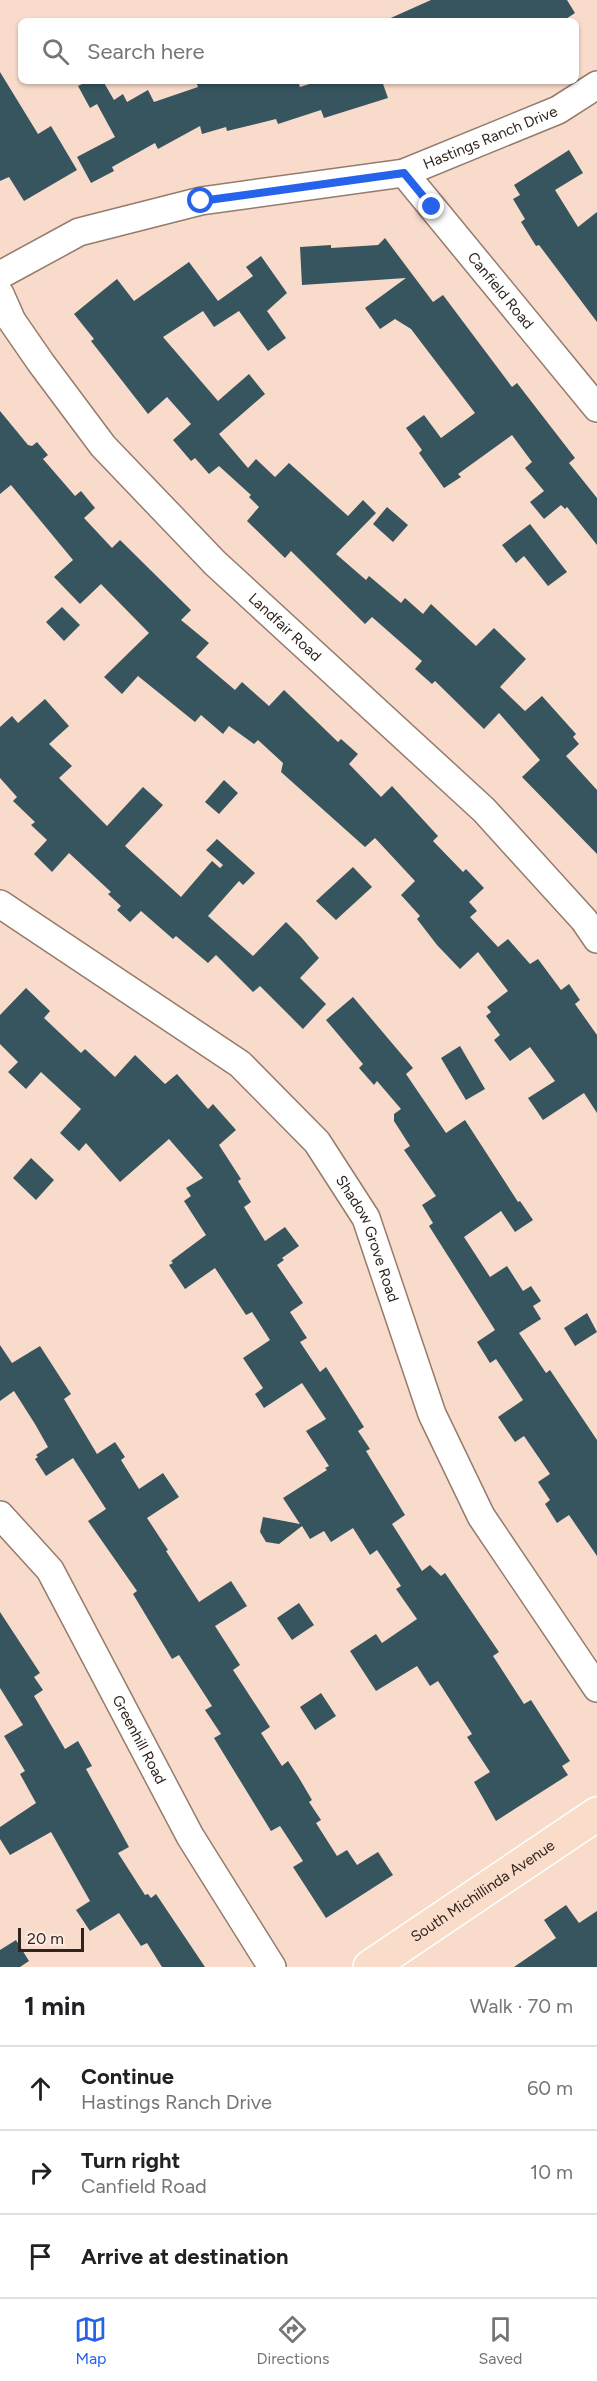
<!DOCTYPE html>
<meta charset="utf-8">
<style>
body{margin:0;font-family:Figtree,sans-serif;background:#f6f6f6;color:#202124}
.scale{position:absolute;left:18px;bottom:15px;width:66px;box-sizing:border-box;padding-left:6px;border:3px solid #2f241e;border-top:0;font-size:16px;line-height:21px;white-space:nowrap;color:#2f241e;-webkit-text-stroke:4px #fdebe1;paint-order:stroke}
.stop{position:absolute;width:18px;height:18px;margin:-14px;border:4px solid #2563eb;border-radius:50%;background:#fff}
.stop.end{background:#2563eb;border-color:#fff;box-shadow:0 2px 6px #0008}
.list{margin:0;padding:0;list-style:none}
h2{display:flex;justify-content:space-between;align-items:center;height:78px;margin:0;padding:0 24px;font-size:26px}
h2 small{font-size:20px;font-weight:400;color:#757577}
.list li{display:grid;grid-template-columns:39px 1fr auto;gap:18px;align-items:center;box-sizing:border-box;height:84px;padding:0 24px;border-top:2px solid #e0e0e0}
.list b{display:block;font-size:22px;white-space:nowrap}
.list p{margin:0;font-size:20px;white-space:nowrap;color:#757577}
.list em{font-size:20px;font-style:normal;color:#757577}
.icon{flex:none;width:33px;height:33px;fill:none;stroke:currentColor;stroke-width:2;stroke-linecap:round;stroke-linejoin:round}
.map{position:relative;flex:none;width:597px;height:1967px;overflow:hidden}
.search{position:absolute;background:#fff;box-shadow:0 2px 4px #0004;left:18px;right:18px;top:18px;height:66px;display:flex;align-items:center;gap:15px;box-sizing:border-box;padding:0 21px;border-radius:9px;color:#757577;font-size:22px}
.sheet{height:330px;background:#fff}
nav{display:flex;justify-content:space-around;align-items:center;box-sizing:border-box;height:84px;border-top:2px solid #e0e0e0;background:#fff;font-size:16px;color:#757577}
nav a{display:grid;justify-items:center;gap:3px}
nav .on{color:#2563eb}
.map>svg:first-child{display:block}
</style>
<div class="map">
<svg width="597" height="1967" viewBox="0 0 597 1967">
<rect width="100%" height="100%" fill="#f8dbca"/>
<!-- building -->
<path fill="#37555f" d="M 431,0 L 567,0 L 575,13 L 563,21 L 384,21 Z
M 0,72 L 38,134 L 51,126 L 77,170 L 24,201 L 9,177 L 0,181 Z
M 88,81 L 103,81 L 114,100 L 123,94 L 127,102 L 148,90 L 154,102 L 198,87 L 196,81 L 298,81 L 300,87 L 319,81 L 382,81 L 388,98 L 324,118 L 321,110 L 278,124 L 276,119 L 227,131 L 226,127 L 202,134 L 200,126 L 158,149 L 155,143 L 112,167 L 114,171 L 91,183 L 77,157 L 115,137 L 97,104 L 90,108 L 78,86 Z
M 569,150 L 583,173 L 555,190 L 578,227 L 597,212 L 597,322 L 539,245 L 536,246 L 521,222 L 525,219 L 513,199 L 520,195 L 514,185 Z
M 385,238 L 433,302 L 443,295 L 512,387 L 517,383 L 575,458 L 569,463 L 597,498 L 597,545 L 567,507 L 565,509 L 561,505 L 544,519 L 530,502 L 544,491 L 525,468 L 532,462 L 512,435 L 458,474 L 461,477 L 444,488 L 419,453 L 422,450 L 406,428 L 424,415 L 441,438 L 475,413 L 411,329 L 395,319 L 380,329 L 365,308 L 406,278 L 302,285 L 300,247 L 331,245 L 331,248 L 378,245 Z
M 261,256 L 287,293 L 267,311 L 286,338 L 268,351 L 239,311 L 214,327 L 203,311 L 163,337 L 218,401 L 249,374 L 265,394 L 219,434 L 248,468 L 256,459 L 275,477 L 289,463 L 348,516 L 363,500 L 376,513 L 336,554 L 366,580 L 369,576 L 401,603 L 405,598 L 423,614 L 431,604 L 476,646 L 494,628 L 526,659 L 500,687 L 525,711 L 542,696 L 576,734 L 573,737 L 579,744 L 566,756 L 597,790 L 597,854 L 522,777 L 540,760 L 499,713 L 484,729 L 435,681 L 432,684 L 415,669 L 422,661 L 372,617 L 365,624 L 291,551 L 285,558 L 247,521 L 259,507 L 249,497 L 251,495 L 219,466 L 209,474 L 195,458 L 191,461 L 173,440 L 191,424 L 167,397 L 148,414 L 91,341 L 94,339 L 74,314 L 117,279 L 134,301 L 189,262 L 218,301 L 253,276 L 246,267 Z
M 0,411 L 28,445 L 32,446 L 37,442 L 48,455 L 43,459 L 75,496 L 81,491 L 95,508 L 84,518 L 112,548 L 120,540 L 191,610 L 181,620 L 209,643 L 196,657 L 235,690 L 242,682 L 269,706 L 284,690 L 338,742 L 341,739 L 358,754 L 349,764 L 381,797 L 392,786 L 438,836 L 433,841 L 463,872 L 466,869 L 484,888 L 469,902 L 477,911 L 470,917 L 498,947 L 508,939 L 530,964 L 538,959 L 561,990 L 569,984 L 580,1000 L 575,1004 L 597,1035 L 597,1113 L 584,1093 L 543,1120 L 528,1098 L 555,1081 L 530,1047 L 510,1061 L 494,1040 L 500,1035 L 486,1016 L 491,1012 L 487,1007 L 508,991 L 478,952 L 460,969 L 437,945 L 417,919 L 420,916 L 401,895 L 415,881 L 375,838 L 365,847 L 281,772 L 283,763 L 258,740 L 254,744 L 229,726 L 223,734 L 201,715 L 195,722 L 138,676 L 122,694 L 104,677 L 149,633 L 101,584 L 80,604 L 54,577 L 73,560 L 11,485 L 0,494 Z
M 387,507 L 408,525 L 393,542 L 373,524 Z
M 530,524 L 567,572 L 548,586 L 524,556 L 516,563 L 502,545 Z
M 62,607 L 80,625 L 64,641 L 46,622 Z
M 45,699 L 69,726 L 49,744 L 72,766 L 59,778 L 107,826 L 143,787 L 163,805 L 125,846 L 181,897 L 212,861 L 220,868 L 223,865 L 206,850 L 217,839 L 255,873 L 243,885 L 239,881 L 208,916 L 253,956 L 286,922 L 301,937 L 319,958 L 300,978 L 326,1004 L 303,1029 L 260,986 L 253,992 L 216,955 L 208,963 L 176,936 L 173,939 L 141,911 L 130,922 L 117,910 L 121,906 L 108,894 L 111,892 L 69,853 L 52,872 L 34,854 L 47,840 L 31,825 L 35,822 L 13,801 L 17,797 L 0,778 L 0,727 L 12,716 L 18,723 Z
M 224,780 L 238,793 L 219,814 L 205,802 Z
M 353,867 L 372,887 L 336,920 L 316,901 Z
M 26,988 L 50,1011 L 44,1018 L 81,1053 L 85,1049 L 115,1077 L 135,1055 L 165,1084 L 177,1074 L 208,1109 L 213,1104 L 236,1130 L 219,1145 L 241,1179 L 238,1181 L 251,1202 L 244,1207 L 265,1241 L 285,1227 L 299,1246 L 282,1258 L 284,1260 L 277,1265 L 303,1303 L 290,1312 L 307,1338 L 300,1342 L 320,1372 L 326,1367 L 364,1427 L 358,1431 L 370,1449 L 366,1451 L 405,1515 L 392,1524 L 422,1571 L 430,1565 L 441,1576 L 445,1573 L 499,1652 L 493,1656 L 524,1704 L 531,1700 L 570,1761 L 562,1766 L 568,1775 L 496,1821 L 474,1782 L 490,1772 L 467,1737 L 472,1734 L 438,1681 L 430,1686 L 417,1666 L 376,1691 L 350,1651 L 376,1634 L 382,1643 L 417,1619 L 396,1589 L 401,1586 L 377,1550 L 370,1555 L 353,1528 L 331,1542 L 324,1531 L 310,1539 L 302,1526 L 279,1544 L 266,1542 L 260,1532 L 263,1517 L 300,1524 L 283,1498 L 327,1470 L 325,1468 L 329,1466 L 306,1431 L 326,1419 L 302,1383 L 264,1408 L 255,1394 L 263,1388 L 243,1358 L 270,1340 L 252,1312 L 246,1315 L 215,1268 L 185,1289 L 169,1265 L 173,1263 L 171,1261 L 206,1235 L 184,1201 L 191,1196 L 186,1188 L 203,1178 L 169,1139 L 120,1182 L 86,1143 L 79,1151 L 60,1133 L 81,1109 L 41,1072 L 26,1089 L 8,1072 L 18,1062 L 0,1044 L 0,1015 Z
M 353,997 L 413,1068 L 406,1074 L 446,1133 L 465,1120 L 518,1202 L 520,1201 L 533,1220 L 515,1232 L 501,1211 L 464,1237 L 490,1277 L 507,1266 L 523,1291 L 531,1286 L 541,1301 L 533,1306 L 541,1319 L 519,1333 L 546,1373 L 550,1370 L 597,1440 L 597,1556 L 569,1515 L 557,1523 L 545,1504 L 550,1500 L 538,1482 L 550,1474 L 524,1436 L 515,1442 L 498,1417 L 523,1400 L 496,1359 L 490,1363 L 477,1342 L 495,1330 L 429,1226 L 433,1223 L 422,1205 L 436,1196 L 404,1150 L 410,1146 L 394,1121 L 394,1114 L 401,1109 L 377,1081 L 374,1085 L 359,1068 L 363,1064 L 326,1020 Z
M 460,1046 L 485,1089 L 466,1100 L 441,1058 Z
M 31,1158 L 54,1180 L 36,1200 L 13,1178 Z
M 587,1313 L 597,1332 L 575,1346 L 564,1328 Z
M 0,1345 L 12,1363 L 40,1346 L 71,1394 L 64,1399 L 97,1454 L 115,1442 L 125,1457 L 121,1460 L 139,1489 L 163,1473 L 179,1497 L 147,1518 L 168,1550 L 166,1551 L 199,1602 L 231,1581 L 247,1606 L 215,1626 L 240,1665 L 233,1670 L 270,1727 L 261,1733 L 282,1766 L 288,1761 L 299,1778 L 312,1800 L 309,1802 L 321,1820 L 316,1823 L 337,1856 L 347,1850 L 357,1865 L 378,1852 L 393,1875 L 326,1918 L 293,1867 L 303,1861 L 280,1826 L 271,1831 L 214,1738 L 221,1734 L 205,1710 L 212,1706 L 179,1655 L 172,1659 L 133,1594 L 137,1591 L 88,1521 L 106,1509 L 73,1458 L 46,1476 L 35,1459 L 38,1457 L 36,1455 L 48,1447 L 35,1424 L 14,1391 L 0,1401 Z
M 299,1603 L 314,1625 L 292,1640 L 277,1618 Z
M 0,1612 L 40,1673 L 34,1677 L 43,1690 L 34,1696 L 65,1749 L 78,1741 L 92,1766 L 86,1769 L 129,1847 L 118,1853 L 145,1895 L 148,1894 L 151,1898 L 156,1894 L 205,1967 L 162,1967 L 147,1943 L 141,1946 L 119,1913 L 90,1931 L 76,1910 L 90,1901 L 51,1832 L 10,1855 L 0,1839 L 0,1827 L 36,1803 L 20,1774 L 25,1771 L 4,1736 L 23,1725 L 0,1688 Z
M 321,1693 L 336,1716 L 315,1730 L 300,1707 Z
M 566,1905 L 579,1923 L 597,1911 L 597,1967 L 514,1967 L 556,1938 L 544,1920 Z
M 16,1940 L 29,1961 L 20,1967 L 0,1967 L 0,1950 Z"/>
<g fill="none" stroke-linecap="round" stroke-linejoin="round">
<defs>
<g id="street">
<path id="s1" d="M 404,173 L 597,408"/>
<path id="s2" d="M 0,275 L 79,232 L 201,201 L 404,173 L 558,110 L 597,85"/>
<path id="s3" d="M 0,294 L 12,321 L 41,363 L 103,446 L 215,563 L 484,810 L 584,920 L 597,939"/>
<path id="s4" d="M 0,904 L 240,1064 L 317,1142 L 366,1218 L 432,1414 L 481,1516 L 597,1688"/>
<path id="s5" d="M 0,1515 L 50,1570 L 190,1836 L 272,1967"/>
</g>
<g id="primary">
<path id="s6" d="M 370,1967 L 597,1814"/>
</g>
</defs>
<!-- street casing -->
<use href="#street" stroke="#957b6c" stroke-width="30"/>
<!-- primary casing -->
<use href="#primary" stroke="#fff" stroke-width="36"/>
<!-- street -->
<use href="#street" stroke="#fff" stroke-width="27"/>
<!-- primary -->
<use href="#primary" stroke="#fadcca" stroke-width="33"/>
</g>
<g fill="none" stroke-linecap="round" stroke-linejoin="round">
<!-- route -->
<path stroke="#2563eb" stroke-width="8" d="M 201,201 L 404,173 L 432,207"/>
</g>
<g text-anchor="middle" stroke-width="6" stroke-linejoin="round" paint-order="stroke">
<!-- street labels -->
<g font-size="15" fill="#2f241e" stroke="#fdebe1">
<text dy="5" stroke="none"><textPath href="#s2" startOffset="514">Hastings Ranch Drive</textPath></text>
<text dy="5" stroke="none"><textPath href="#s1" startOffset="152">Canfield Road</textPath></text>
<text dy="5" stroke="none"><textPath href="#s3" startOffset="441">Landfair Road</textPath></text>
<text dy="5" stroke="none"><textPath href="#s4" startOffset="508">Shadow Grove Road</textPath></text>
<text dy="5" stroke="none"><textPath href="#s5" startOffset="266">Greenhill Road</textPath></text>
<text dy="5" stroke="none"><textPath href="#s6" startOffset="136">South Michillinda Avenue</textPath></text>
</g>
</g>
</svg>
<div class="scale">20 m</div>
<div class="stop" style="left:201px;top:201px"></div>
<div class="stop end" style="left:432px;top:207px"></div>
<div class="search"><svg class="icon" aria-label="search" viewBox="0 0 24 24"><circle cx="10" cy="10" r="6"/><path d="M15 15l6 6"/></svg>Search here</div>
</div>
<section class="sheet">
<h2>1 min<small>Walk · 70 m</small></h2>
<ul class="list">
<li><svg class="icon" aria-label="ahead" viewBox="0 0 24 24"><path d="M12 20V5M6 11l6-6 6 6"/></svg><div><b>Continue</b><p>Hastings Ranch Drive</p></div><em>60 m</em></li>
<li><svg class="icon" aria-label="right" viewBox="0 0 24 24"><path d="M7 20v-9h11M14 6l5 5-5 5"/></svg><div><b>Turn right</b><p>Canfield Road</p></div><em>10 m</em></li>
<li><svg class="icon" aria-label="arrive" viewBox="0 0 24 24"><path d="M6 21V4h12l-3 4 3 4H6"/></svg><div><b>Arrive at destination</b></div></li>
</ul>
</section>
<nav>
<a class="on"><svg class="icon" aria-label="map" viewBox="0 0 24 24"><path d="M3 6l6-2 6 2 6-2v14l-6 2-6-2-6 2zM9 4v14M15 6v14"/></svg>Map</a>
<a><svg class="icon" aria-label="directions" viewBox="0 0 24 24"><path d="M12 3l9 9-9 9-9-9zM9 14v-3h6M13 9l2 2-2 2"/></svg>Directions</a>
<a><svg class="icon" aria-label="saved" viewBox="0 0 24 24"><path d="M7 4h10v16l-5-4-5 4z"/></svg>Saved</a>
</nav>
